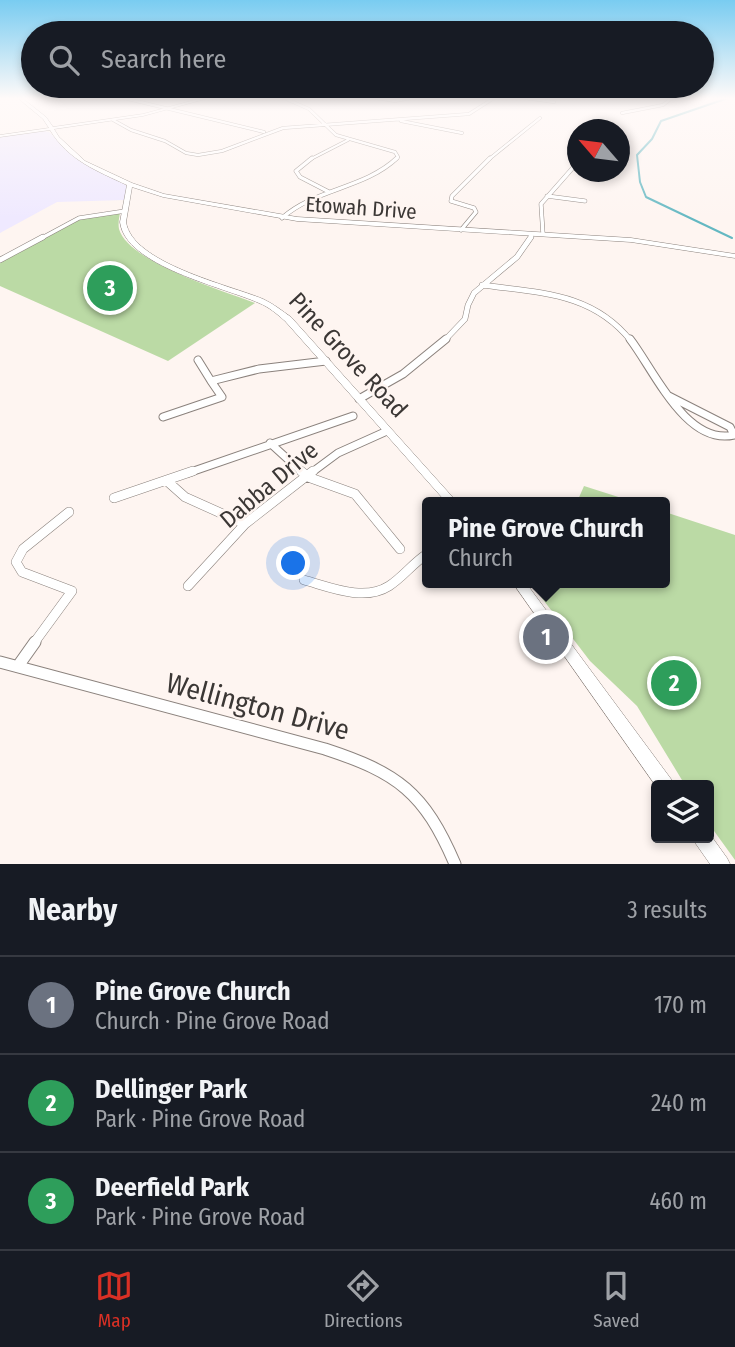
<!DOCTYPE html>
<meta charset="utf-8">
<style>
body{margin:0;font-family:"Fira Sans Condensed",sans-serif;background:#20242c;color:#f1f3f6}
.controls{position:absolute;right:21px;bottom:21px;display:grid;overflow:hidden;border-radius:7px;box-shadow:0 4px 10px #0003}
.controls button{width:63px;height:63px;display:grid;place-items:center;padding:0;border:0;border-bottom:2px solid #363941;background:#171b24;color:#f1f3f6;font:35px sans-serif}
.compass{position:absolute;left:567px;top:119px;width:63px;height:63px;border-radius:50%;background:#171b24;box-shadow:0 4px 10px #0003;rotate:298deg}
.you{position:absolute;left:294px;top:564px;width:24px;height:24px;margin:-18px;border:5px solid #fff;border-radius:50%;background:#1a73e8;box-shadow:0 0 0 10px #1a73e833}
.badge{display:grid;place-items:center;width:46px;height:46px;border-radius:50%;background:#d93025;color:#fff;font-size:23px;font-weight:700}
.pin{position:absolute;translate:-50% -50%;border:4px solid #fff;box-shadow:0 2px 7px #0006}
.popup{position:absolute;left:422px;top:497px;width:248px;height:91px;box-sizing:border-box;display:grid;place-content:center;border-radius:7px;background:#171b24;filter:drop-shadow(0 2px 5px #0005);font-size:23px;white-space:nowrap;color:#9ea1a6}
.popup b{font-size:26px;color:#f1f3f6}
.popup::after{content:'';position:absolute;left:50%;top:100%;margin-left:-14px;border:14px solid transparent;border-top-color:#171b24}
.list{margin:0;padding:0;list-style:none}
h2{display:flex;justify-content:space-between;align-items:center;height:91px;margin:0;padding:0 28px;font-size:30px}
h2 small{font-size:23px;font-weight:400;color:#9ea1a6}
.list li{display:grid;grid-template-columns:46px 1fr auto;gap:21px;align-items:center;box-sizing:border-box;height:98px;padding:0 28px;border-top:2px solid #363941}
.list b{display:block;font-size:26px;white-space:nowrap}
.list p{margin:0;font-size:23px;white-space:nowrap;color:#9ea1a6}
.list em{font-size:23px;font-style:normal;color:#9ea1a6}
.icon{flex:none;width:38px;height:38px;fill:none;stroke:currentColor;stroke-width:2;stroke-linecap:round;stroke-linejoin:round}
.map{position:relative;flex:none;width:735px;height:864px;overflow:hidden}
.search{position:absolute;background:#171b24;box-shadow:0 4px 10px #0003;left:21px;right:21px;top:21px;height:77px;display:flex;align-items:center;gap:18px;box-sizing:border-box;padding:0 24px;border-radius:38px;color:#9ea1a6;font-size:26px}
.sheet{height:385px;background:#171b24}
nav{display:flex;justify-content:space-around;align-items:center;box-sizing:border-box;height:98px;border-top:2px solid #363941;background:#171b24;font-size:19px;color:#9ea1a6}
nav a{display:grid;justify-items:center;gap:4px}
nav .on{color:#d93025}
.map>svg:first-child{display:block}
</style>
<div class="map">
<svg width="735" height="864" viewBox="0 0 735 864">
<rect width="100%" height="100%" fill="#fef5f1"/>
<!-- education -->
<path fill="#efe9ff" d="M 44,131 L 49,132 L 81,162 L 128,186 L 125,200 L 57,202 L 0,233 L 0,137 Z"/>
<!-- green -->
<path fill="#bbdaa5" d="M 120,213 C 119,218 118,224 119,229 C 128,262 224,291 255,303 L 168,361 L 0,286 L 0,262 L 76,220 Z
M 584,486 L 634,502 L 577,502 Z
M 665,512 L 735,535 L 735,860 L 709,824 L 709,785 L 685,785 L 637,706 L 590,661 L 538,593 L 543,583 L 665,583 Z"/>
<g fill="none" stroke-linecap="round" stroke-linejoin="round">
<!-- stream -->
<path stroke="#63b8c2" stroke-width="2" d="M 728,98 L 661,121 L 652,139 L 637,155 L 640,182 L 646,197 L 732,238"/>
<defs>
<path id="minor-far5" d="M 124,98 L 264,132
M 284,98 L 309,109 L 336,135 L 395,152 L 398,157 L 395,160
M 376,98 L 395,101 L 410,98
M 525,98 L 554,102
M 622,113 L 663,105 L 672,98
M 113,120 L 131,130 L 165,141 L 186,153 L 198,155 L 222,151 L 283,128 L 469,114 L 494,98
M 401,121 L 462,133
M 606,130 L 608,126
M 309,160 L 348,140
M 488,160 L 540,118"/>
<path id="minor-far4" d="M 312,158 L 296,171 L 300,177 L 329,192
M 547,196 L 585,201
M 282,218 C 316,188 364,189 397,158
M 461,230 L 476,212 L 474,208 L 451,201 L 452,196 L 490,158
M 543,234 L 541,204 L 578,162
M 40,239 L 79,218 L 125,211
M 530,239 L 532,234"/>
<path id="minor-far3" d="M 0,260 L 43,237
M 482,285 C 539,293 592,292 631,341
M 444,341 L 465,319 L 468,305 L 474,293 L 517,257 L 531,237"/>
<path id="minor-far2" d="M 630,339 C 654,370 686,446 734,435 L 730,427 L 669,396
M 198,360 L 211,381 L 259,369 L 326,361
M 359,399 L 403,374 L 446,339
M 163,417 L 222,397 L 211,381
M 270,443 L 303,473
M 188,473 L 353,416
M 311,473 L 338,453 L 387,431"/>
<path id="minor-far1" d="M 301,471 L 308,477 L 355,494 L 400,549
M 167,481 L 185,497 L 245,524
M 114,498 L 193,471
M 304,580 C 330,587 364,602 389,586 C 403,577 413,563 427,554
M 188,586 L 245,524 L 313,471
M 34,643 L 72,591 L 22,572 L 16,562 L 23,549 L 69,512"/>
<path id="minor" d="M 0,662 L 325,749 C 398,773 424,792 455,864
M 18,666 L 35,642"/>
<path id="tertiary" d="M 18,98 L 22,98 L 46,117 L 53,127 L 143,114 L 202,98 L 209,98 L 143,116 L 54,129 L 59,137 L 85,161 L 132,183 L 164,194 L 297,217 L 631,238 L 735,254 L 735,258 L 631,242 L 297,221 L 163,197 L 132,187 L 126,222 C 132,263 229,285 263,299 C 274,304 282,311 291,317 L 457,502 L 446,502 L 285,321 C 277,314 269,307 259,303 C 223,287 125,266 120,222 L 127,185 C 97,171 68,160 50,130 L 0,137 L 0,135 L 49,128 L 43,119 Z
M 513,583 L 526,583 L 671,779 L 673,785 L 656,786 Z
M 709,833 L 727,858 L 730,864 L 710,864 L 696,844 L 694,838 L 709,838 Z"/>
</defs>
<!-- minor-far5 casing -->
<use href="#minor-far5" stroke="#8b827d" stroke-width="3.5"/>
<!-- minor-far4 casing -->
<use href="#minor-far4" stroke="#8b827d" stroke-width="4.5"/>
<!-- minor-far3 casing -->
<use href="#minor-far3" stroke="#8b827d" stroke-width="6"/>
<!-- minor-far2 casing -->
<use href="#minor-far2" stroke="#8b827d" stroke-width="9"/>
<!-- minor-far1 casing -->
<use href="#minor-far1" stroke="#8b827d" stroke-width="10"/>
<!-- minor casing -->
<use href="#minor" stroke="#8b827d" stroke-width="13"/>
<!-- tertiary casing -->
<use href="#tertiary" stroke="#8b827d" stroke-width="1"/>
<!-- minor-far5 -->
<use href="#minor-far5" stroke="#fff" stroke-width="2.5"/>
<!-- minor-far4 -->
<use href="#minor-far4" stroke="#fff" stroke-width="3.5"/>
<!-- minor-far3 -->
<use href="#minor-far3" stroke="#fff" stroke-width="5"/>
<!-- minor-far2 -->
<use href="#minor-far2" stroke="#fff" stroke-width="7"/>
<!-- minor-far1 -->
<use href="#minor-far1" stroke="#fff" stroke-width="9"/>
<!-- minor -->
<use href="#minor" stroke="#fff" stroke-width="11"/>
<!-- tertiary -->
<use href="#tertiary" fill="#fff" fill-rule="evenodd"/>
</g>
<!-- sky -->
<linearGradient id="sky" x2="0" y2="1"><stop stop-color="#79ccf1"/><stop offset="0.45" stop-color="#fffaf9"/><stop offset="1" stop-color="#fffaf9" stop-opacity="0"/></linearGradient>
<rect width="735" height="219" fill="url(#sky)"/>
<g text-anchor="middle" stroke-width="5" stroke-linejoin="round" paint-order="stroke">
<!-- far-street labels -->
<g font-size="21" fill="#3b3735" stroke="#fef5f1">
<text transform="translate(361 208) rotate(4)" y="7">Etowah Drive</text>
</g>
<!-- street labels -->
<g font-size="24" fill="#3b3735" stroke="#fef5f1">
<text transform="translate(348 355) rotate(47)" y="8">Pine Grove Road</text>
<text transform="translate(269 485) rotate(-40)" y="8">Dabba Drive</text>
</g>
<!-- near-street labels -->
<g font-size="28" fill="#3b3735" stroke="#fef5f1">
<text transform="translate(258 706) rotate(15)" y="10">Wellington Drive</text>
</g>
</g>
</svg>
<div class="controls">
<button><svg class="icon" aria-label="layers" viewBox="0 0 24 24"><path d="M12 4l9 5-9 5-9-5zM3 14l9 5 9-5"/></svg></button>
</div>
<svg class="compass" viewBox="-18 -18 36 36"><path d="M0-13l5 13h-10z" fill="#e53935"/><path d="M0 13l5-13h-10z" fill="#9ea1a6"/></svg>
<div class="you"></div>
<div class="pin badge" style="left:546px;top:637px;background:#6b7280">1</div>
<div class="popup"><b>Pine Grove Church</b>Church</div>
<div class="pin badge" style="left:674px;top:683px;background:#2e9e5b">2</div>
<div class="pin badge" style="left:110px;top:288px;background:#2e9e5b">3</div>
<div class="search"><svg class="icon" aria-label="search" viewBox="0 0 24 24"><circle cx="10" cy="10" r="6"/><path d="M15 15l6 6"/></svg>Search here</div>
</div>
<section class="sheet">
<h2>Nearby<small>3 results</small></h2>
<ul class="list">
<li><span class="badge" style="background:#6b7280">1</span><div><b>Pine Grove Church</b><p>Church · Pine Grove Road</p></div><em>170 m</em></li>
<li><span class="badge" style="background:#2e9e5b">2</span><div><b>Dellinger Park</b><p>Park · Pine Grove Road</p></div><em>240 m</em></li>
<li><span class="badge" style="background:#2e9e5b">3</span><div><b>Deerfield Park</b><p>Park · Pine Grove Road</p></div><em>460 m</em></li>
</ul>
</section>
<nav>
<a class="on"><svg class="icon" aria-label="map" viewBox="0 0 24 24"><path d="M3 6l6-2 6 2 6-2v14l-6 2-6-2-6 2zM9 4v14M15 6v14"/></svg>Map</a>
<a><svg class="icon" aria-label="directions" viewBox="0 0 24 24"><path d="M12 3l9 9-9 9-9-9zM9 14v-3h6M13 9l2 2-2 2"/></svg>Directions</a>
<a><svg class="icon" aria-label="saved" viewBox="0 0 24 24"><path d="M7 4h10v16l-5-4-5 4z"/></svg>Saved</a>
</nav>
